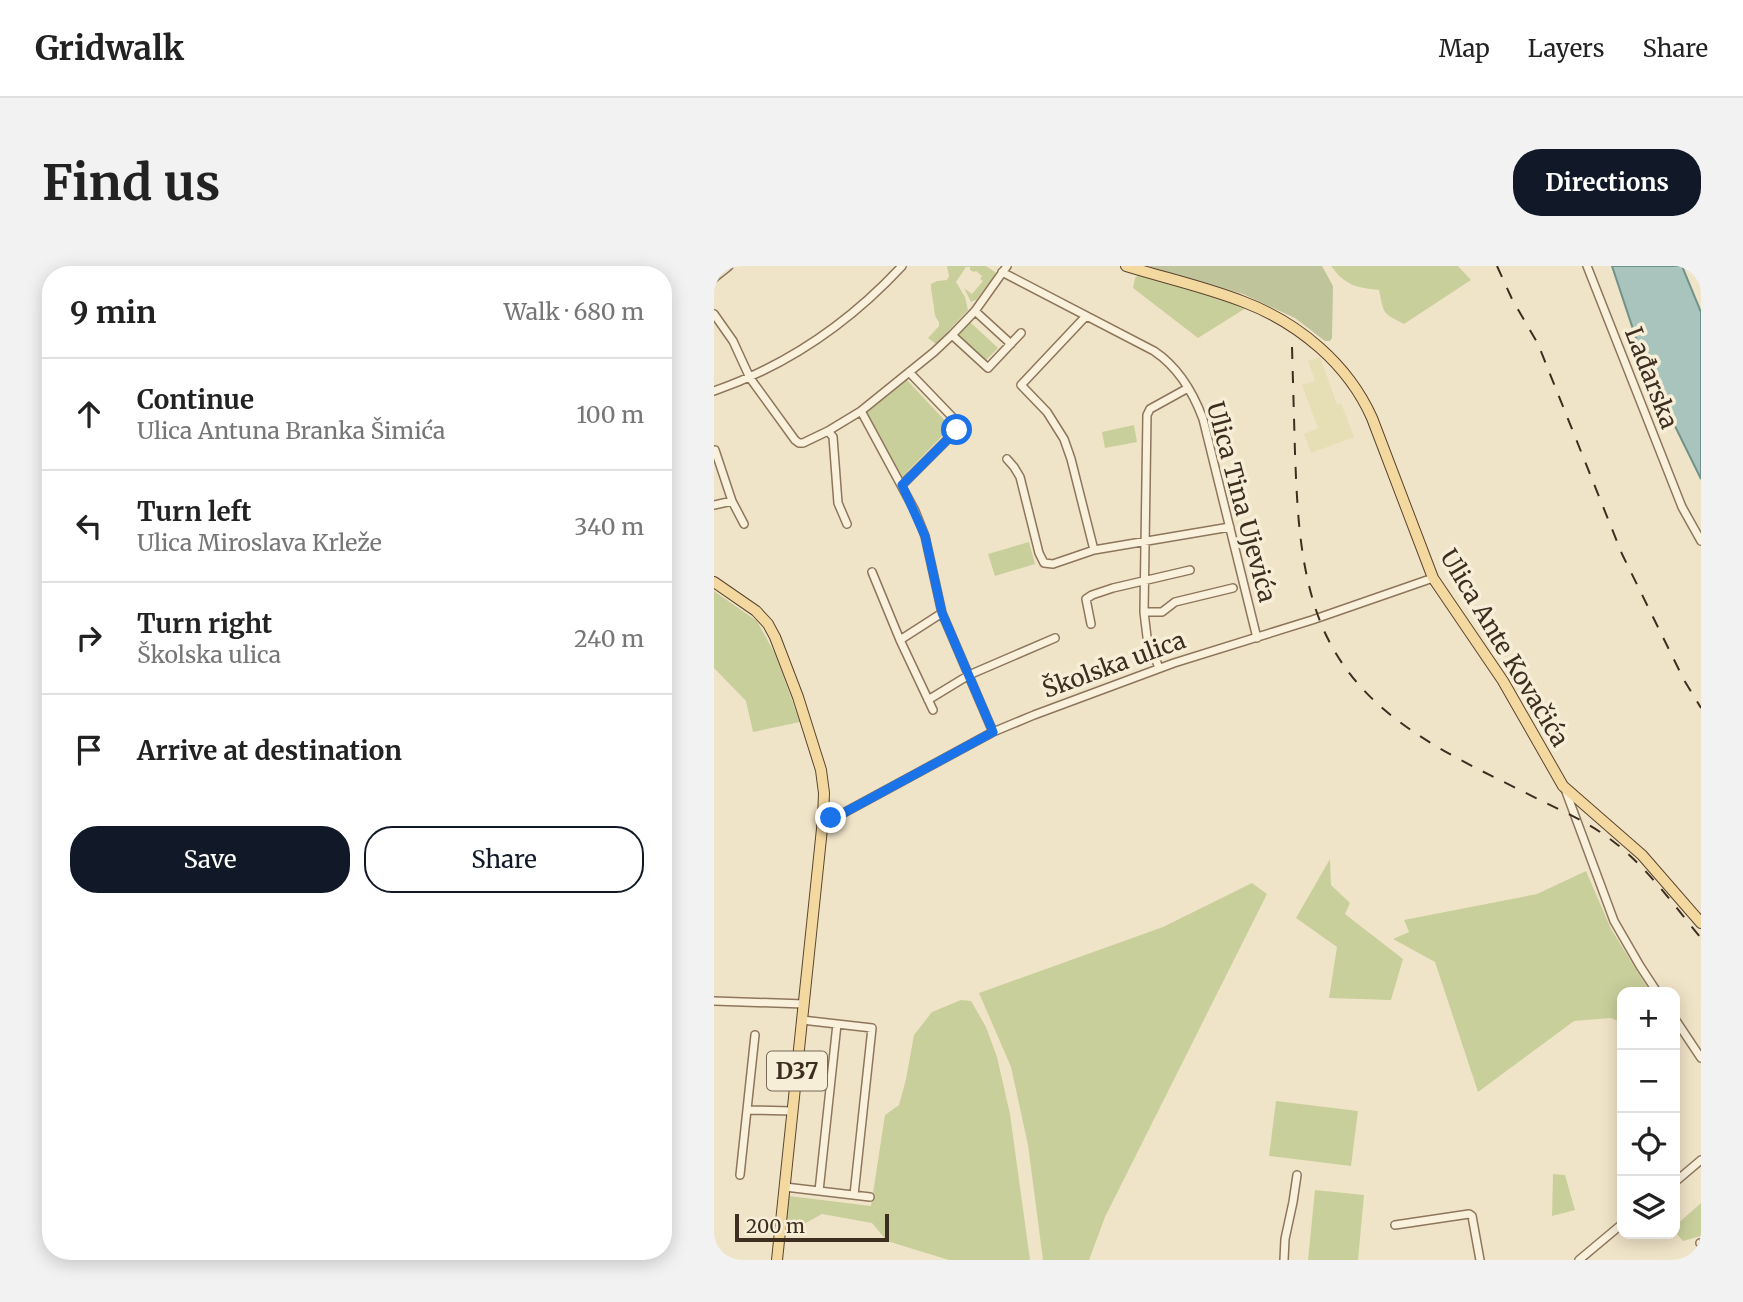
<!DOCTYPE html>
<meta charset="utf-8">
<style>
body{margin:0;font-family:Merriweather,serif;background:#f2f2f2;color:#222}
.controls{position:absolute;right:21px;bottom:21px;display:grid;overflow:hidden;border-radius:14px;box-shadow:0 4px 18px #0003}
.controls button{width:63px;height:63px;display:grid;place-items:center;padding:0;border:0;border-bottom:2px solid #e0e0e0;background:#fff;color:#222;font:35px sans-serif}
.scale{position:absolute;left:21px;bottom:18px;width:154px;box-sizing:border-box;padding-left:7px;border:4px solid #3d2e20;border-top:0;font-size:19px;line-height:24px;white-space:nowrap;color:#3d2e20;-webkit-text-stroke:5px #f7eed8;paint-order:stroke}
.stop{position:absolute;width:21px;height:21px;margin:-16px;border:5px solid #1a73e8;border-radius:50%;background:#fff}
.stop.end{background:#1a73e8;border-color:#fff;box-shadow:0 2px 7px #0008}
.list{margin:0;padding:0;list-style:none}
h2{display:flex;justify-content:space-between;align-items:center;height:91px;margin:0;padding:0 28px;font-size:30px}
h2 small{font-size:23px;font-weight:400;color:#767676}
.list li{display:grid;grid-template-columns:46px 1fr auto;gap:21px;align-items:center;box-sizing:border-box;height:112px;padding:0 28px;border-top:2px solid #e0e0e0}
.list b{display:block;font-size:26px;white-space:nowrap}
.list p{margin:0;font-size:23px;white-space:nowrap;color:#767676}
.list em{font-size:23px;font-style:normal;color:#767676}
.actions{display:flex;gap:14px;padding:21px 28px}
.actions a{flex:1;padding:16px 0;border:2px solid #111827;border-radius:28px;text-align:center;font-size:24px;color:#111827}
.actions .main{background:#111827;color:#fff}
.icon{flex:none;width:38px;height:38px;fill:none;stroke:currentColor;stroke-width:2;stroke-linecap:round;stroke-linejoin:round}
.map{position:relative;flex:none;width:987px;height:994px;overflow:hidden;border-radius:28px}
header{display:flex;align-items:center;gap:42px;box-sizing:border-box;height:98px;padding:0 35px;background:#fff;border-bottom:2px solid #e0e0e0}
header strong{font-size:33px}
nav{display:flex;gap:38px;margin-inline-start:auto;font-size:24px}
.intro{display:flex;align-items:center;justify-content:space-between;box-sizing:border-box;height:168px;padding:0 42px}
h1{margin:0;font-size:49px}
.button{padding:18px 32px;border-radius:28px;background:#111827;color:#fff;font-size:24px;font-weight:700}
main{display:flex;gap:42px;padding:0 42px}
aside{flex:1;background:#fff;border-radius:28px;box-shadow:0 4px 18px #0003}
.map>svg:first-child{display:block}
</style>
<header>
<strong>Gridwalk</strong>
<nav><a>Map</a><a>Layers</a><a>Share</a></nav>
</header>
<div class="intro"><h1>Find us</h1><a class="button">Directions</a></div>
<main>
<aside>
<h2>9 min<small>Walk · 680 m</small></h2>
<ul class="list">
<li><svg class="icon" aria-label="ahead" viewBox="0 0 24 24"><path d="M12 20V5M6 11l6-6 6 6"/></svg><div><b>Continue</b><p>Ulica Antuna Branka Šimića</p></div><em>100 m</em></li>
<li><svg class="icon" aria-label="left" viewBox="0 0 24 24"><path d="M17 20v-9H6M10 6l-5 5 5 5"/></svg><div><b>Turn left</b><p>Ulica Miroslava Krleže</p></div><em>340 m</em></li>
<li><svg class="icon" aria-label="right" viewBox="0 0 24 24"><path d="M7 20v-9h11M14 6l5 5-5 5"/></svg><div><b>Turn right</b><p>Školska ulica</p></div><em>240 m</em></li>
<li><svg class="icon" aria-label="arrive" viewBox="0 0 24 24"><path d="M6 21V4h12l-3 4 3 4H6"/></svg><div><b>Arrive at destination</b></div></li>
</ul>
<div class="actions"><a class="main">Save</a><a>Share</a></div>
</aside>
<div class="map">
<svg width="987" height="994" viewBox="0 0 987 994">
<rect width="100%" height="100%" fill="#f0e4c8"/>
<!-- farmland -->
<path fill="#e6deb5" d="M 606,91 L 623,138 L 627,137 L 640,171 L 597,187 L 590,168 L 604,162 L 588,119 L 601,115 L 594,95 Z"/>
<!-- green -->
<path fill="#c9cf9b" d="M 233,0 L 272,0 L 281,6 L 281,9 L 262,34 L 257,36 L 250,22 L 258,28 L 269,15 L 266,13 L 268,10 L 262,5 L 260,6 L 256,4 L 256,1 L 252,1 L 242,16 L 251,31 L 254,44 L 222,78 L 214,72 L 225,60 L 225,56 C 219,49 221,44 219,35 C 218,29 217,25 217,18 L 223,15 L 233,14 L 235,10 Z
M 617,0 L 744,0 L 757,14 L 690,58 C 668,47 670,48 665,24 C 641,21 632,20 617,0 Z
M 424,9 L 524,38 L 532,42 L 484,72 L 419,22 L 421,12 Z
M 256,56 L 284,82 L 271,95 L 243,70 Z
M 191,112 L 237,161 L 193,206 L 195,209 L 192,212 L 189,212 L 152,147 L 151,143 Z
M 420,159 L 423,176 L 391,182 L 388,166 Z
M 315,276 L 321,298 L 281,310 L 274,288 Z
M 0,325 L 43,355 L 61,388 L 86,456 L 39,466 L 32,435 L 0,402 Z
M 616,593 L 617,619 L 636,637 L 631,648 L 689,693 L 677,734 L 615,732 L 623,681 L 582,652 Z
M 872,605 L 897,663 L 936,726 L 908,726 L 908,757 L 897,752 L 860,755 L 764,826 L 721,696 L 679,673 L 695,666 L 690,654 L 823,628 Z
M 538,617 L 553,628 L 391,951 L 375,994 L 329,994 L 314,879 L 297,801 L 265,727 L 449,661 Z
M 247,734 L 257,735 L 272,761 L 283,791 L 296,848 L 316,994 L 235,994 L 173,975 L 158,957 L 108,948 L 90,958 L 72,961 L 75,930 L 157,940 L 171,849 L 185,839 L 192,813 L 200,769 L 218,746 Z
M 562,835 L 644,845 L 637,900 L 555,890 Z
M 839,908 L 851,909 L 861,944 L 838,950 Z
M 601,924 L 650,929 L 644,994 L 594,994 Z
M 987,937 L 987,970 L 969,975 L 961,966 L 961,960 Z"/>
<!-- cemetery -->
<path fill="#bfc49a" d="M 433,0 L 608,0 L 619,20 L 618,72 L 616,75 L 611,75 L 581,52 L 529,28 Z"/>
<!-- water -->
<path fill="#a9c4bc" stroke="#6f938a" stroke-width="2" d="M 898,0 L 968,0 L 987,46 L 987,213 L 931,99 Z"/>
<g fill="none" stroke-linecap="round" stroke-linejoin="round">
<defs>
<path id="minor" d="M 873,0 L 968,241 L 987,275
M 288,6 L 440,85 C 464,101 479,126 489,153 L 543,372
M 0,12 L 15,0
M 261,45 L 297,78
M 0,48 L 19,75 L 36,112 L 81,174 L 85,177 L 89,177 L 114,165 L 147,145 L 220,86 L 238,69 L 261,45 L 293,0
M 372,50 L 307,119 L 333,146 L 350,173 L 357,193 L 380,284
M 238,69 L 274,102 L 307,67
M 0,125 C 72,100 136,56 188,0
M 147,145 L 201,245 L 211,270 L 228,347 L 279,466
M 114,165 L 119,171 L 124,237 L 133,258
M 293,193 L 300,201 L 306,211 L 325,287 L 330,297 L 339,298 L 380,284 L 516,261
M 188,219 L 243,164 L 244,157 L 195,106
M 18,235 L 30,258
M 0,239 L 18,235 L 1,184
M 158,306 L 186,374 L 219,444
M 430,346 L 448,346 L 461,336 L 519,322
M 377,358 L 372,333 L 378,329 L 399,322 L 476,304
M 186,374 L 228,347
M 445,402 L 433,371 L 430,346 L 433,149 L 436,143 L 474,122
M 214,434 L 255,409 L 341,372
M 851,523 L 900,655 L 926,700 L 943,726
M 109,553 L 124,550 L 279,466 L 320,449 L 460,397 L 598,354 L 719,312
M 0,735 L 90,738
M 961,753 L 987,792
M 123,758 L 158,762 L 140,929
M 34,844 L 78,845
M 26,909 L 41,769
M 961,916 L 987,894
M 71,921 L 105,925 L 123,758 L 88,754
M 105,925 L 156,931
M 681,959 L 755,948 L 758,950 L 766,994
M 986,977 L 987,977
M 0,994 L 2,994
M 570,994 L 571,973 L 579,936 L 583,909
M 865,994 L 908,958"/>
<path id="major" d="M 412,0 C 451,12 492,21 530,36 C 585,57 634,98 658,152 L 719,312 L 789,415 L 849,520 L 928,589 L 987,657
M 0,316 L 42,345 L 54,358 L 61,371 L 84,431 L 107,504 L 110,527 L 109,553 L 63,994"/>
</defs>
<!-- minor casing -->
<use href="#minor" stroke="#8d765c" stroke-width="10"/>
<!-- major casing -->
<use href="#major" stroke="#5b4430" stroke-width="12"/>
<!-- minor -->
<use href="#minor" stroke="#faf1dc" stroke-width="7"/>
<!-- major -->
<use href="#major" stroke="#f3d9a0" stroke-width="10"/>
<!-- rail -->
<path stroke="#3d2e20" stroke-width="2" stroke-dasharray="12 12" stroke-linecap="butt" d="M 783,0 L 798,33 L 824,78 L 908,288 L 970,414 L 987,442
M 578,81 C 579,116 580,151 581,187 C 583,239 585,293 602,344 C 637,449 733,487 824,533 C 846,544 869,554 889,568 C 929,595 957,636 987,672"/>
</g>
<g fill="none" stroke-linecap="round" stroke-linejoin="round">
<!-- route -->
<path stroke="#1a73e8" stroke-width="9" d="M 117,552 L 124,550 L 279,466 L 228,347 L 211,270 L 188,219 L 243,164"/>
</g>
<g text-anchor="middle" stroke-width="7" stroke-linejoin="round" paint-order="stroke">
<!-- shield labels -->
<rect fill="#f7eed8" stroke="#756857" stroke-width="2" x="53" y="785.5" width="60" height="39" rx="5"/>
<g font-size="23" font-weight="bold" fill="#3d2e20">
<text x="83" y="813">D37</text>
</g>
<!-- street labels -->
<g font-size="24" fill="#3d2e20" stroke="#f7eed8">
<text transform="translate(937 112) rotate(69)" y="8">Lađarska</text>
<text transform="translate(527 236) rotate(75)" y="8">Ulica Tina Ujevića</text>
<text transform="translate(790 382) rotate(59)" y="8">Ulica Ante Kovačića</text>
<text transform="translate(400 399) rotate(-20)" y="8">Školska ulica</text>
</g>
</g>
</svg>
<div class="controls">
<button>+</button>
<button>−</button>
<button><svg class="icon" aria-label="locate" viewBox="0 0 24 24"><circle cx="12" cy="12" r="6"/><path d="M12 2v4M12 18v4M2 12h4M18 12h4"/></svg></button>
<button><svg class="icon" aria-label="layers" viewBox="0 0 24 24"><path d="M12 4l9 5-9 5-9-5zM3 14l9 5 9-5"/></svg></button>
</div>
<div class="scale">200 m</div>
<div class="stop" style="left:243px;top:164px"></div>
<div class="stop end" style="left:117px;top:552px"></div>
</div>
</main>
